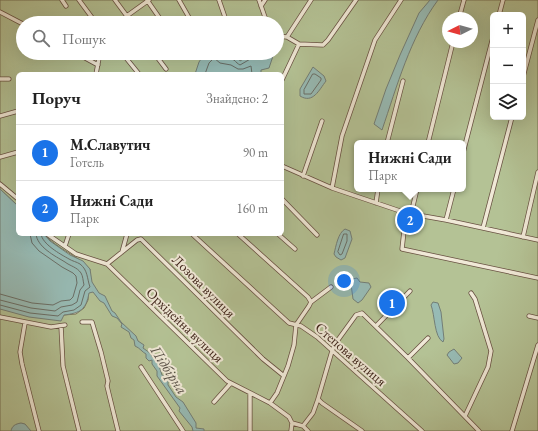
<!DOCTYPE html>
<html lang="uk">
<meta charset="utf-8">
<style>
body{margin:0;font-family:"EB Garamond",serif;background:#f6f6f6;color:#222}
.controls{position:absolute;right:12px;top:12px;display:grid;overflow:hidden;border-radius:6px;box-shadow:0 4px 16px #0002}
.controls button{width:36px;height:36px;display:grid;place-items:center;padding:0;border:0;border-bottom:1px solid #e0e0e0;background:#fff;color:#222;font:20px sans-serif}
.compass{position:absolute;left:442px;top:12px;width:36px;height:36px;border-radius:50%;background:#fff;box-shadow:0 4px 16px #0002;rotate:264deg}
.you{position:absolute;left:344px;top:281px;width:14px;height:14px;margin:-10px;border:3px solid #fff;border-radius:50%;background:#1a73e8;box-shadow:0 0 0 6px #1a73e833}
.badge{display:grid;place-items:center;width:26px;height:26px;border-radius:50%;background:#1a73e8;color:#fff;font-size:13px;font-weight:700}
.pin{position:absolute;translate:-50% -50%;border:2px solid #fff;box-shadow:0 1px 4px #0006}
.popup{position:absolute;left:354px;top:140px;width:112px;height:52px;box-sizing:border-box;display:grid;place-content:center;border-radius:6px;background:#fff;filter:drop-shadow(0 1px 3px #0005);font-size:13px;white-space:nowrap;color:#767676}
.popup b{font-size:15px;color:#222}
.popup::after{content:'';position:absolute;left:50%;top:100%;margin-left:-8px;border:8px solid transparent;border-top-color:#fff}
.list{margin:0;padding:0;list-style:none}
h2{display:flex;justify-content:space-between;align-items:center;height:52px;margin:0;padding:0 16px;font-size:17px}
h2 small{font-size:13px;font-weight:400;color:#767676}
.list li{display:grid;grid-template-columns:26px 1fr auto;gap:12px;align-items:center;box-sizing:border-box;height:56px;padding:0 16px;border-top:1px solid #e0e0e0}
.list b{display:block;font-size:15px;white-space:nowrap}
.list p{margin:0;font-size:13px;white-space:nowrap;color:#767676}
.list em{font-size:13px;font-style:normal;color:#767676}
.icon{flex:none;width:22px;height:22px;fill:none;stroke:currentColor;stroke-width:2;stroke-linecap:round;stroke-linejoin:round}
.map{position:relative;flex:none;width:538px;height:431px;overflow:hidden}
.search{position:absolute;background:#fff;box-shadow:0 4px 16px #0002;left:16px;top:16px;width:268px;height:44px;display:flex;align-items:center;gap:10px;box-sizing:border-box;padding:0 14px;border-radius:22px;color:#767676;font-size:15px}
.panel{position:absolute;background:#fff;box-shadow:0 4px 16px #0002;left:16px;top:72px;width:268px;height:164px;border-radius:6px}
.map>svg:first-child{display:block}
</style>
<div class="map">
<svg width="538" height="431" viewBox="0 0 538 431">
<rect width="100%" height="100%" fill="#e8ddc2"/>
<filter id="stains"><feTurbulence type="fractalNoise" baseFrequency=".005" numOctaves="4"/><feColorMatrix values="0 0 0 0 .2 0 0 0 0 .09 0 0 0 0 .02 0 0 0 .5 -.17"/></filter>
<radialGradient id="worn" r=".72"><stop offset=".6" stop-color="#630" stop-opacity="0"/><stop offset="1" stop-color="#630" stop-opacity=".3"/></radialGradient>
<!-- green -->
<path fill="#b4c295" stroke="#787256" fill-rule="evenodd" d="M 0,0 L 538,0 L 538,431 L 0,431 L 0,309 L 64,315 L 76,314 L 84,308 L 88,300 L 90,269 C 77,255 57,249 44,234 L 282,234 L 282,74 L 18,74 L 18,206 L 0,189 ZM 493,15 L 523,15 L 523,117 L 493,117 ZM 448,18 L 472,18 L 472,42 L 448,42 ZM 23,23 L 277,23 L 277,53 L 23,53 ZM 357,143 L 463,143 L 463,189 L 357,189 Z"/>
<!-- water -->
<path fill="#97bbb5" stroke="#737e76" d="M 430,0 L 438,0 C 410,38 397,86 382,130 L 374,124 L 386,89 L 400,55 L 419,13 Z
M 205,53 L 238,57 L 240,61 L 253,53 L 274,53 L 269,68 L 261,70 L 261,74 L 195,74 L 199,62 Z
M 313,67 L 324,76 L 326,81 C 319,90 313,104 300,96 L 300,89 Z
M 0,189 L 18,206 L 18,234 L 44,234 L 50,241 L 70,255 L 83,261 L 90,269 L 92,282 L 99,293 L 105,296 L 112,311 L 115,313 L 121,322 L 136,336 L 138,341 L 144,345 L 143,348 L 150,353 L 153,358 L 156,357 L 162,375 L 168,378 L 168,385 L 176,397 L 183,402 L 196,423 L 196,428 L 204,429 L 204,431 L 193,431 L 192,427 L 179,411 L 180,408 L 157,376 L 157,371 L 152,364 L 152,360 L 149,361 L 146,358 L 146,354 C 142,352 140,348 135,346 L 134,340 L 131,338 L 129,332 L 121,327 L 122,324 L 117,318 L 112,316 L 104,303 L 100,301 L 93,292 L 89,293 C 86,310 80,313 64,315 L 61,321 L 29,317 L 0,309 Z
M 345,229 L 350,231 L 352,239 L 345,258 L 341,260 L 336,257 L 334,254 C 336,246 338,233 345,229 Z
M 357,278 L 360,282 L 369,283 L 371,287 L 362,300 L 358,303 L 353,299 L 351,284 L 352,279 Z
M 433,302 L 438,303 L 441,312 L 444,339 L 443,342 C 434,337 435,315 431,305 Z
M 454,349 L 462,358 L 458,363 L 454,364 L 447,355 L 449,352 Z
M 21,423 L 25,424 L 31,431 L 11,431 C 12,426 15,424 21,423 Z"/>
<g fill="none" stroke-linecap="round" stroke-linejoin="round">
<!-- shore -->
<path stroke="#6a6e66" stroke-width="1" d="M 220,53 C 221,63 228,57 234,60 C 236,62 238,64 240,65 L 252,58 L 254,53
M 205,74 L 209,63 L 214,58 L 220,63 L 231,65 L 238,69 L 243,69 L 251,66 L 252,74
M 313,74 L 315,74 L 321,78 L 321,80 L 311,94 L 304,94 L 304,90 Z
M 344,234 L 347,234 L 347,241 L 342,254 L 340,255 L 338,252 Z
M 0,294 L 32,303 L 53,305 L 61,301 L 70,300 L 73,297 L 77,283 L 76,276 L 73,273 L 62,267 L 39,251 L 32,243 L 30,234
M 0,300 L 31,308 L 55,311 L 61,307 L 72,305 L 77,302 L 80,290 L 84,285 C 83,281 83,276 81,273 C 77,267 70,266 65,262 C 55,256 37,247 36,234
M 0,305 L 30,313 L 58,316 L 63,312 L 74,310 L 81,305 L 85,291 L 90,287 C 87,279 88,270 80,264 C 77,262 72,261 69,259 C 60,254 42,244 41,234"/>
<defs>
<path id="street" d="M 62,0 L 66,6
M 79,0 L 96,23
M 115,0 L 132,23
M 147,0 L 163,23
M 179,0 L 191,21
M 219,0 L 227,23
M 259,0 L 267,23
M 261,6 L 265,0
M 0,12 L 23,24
M 499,15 L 503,0
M 459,18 L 464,0
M 117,23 L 149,0
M 277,36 L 287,37 L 299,44 L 323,45 L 328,40 L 356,0
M 287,37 L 311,0
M 76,53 L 98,65
M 122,53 L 139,74
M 154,53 L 166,69
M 96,74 L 100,53
M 523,77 L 538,20
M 0,79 L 9,79
M 282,80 L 299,44
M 0,116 L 18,111
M 387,143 L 403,81
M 428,143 L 453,42
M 463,153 L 493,37
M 0,157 L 18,152
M 282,166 L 332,188 L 406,213 L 446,220 L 538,240
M 303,176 L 322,121
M 0,184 L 18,199
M 332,188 L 342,136 L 375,40 L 401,0
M 282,199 L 317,235
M 376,203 L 378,189
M 406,213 L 402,249 L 538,278
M 411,214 L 417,189
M 446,220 L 454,189
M 483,228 L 512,117
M 47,234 L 76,254 L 107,264 L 227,381 L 270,403 L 289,417 L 292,423 L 303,426 L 308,431
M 192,234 L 289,323 L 301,326 L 317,337 L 422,431
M 238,234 L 308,297 L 311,302
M 278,234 L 295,249
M 523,237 L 538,172
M 65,246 L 69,234
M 122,252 L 127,234
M 107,264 L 137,240 L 141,239 L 263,359 L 284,376
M 529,316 L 538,318
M 0,317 L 51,327 L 65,325
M 82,322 L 92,322 L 101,352 L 108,381 L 107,386 L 118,431
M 25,323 L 20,352 L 22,364 L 39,431
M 61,326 L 63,366 L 79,431
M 376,326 L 410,291
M 408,358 L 428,338
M 141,367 L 183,431
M 318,399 L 322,403 L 362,431
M 214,402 L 231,383
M 270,403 L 277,393 L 288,366 L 294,345 L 296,325 L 309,306 L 311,302 L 331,287
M 465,416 L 488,367 L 491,351 L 475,299 L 471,293
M 303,426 L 313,413 L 318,399 L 332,351 L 335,344 L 356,315 L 362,313 L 408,358 L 479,431
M 250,431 L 250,393
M 291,431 L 292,423
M 512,431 L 538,345"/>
</defs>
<!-- street casing -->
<use href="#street" stroke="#685142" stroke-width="5"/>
<!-- street -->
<use href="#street" stroke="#f0e9d7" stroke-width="3.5"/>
</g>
<g text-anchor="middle" stroke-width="4" stroke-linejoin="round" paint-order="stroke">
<!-- street labels -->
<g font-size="14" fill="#3d2218" stroke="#f0e9d7">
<text transform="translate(204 286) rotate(45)" y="5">Лозова вулиця</text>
<text transform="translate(185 325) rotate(44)" y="5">Орхідейна вулиця</text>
<text transform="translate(351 354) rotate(41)" y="5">Степова вулиця</text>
</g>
<!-- water labels -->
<g font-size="15" font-style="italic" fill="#585047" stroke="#f0e9d7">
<text transform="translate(169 370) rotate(57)" y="5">Підбірна</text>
</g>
</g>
<rect width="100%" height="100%" filter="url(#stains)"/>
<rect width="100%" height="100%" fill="url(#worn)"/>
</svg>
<div class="controls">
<button>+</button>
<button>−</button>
<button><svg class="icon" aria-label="layers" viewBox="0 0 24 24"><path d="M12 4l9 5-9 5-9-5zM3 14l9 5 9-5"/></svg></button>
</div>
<svg class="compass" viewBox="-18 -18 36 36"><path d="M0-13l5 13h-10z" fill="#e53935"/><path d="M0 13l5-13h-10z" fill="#767676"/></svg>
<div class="you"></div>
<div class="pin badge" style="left:392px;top:303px">1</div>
<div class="pin badge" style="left:410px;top:220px">2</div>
<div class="popup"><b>Нижні Сади</b>Парк</div>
<div class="search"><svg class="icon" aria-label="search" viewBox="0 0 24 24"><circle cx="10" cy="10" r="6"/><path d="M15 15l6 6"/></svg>Пошук</div>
<section class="panel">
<h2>Поруч<small>Знайдено: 2</small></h2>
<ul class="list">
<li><span class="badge">1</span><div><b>М.Славутич</b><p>Готель</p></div><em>90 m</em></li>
<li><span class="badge">2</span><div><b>Нижні Сади</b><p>Парк</p></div><em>160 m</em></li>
</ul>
</section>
</div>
